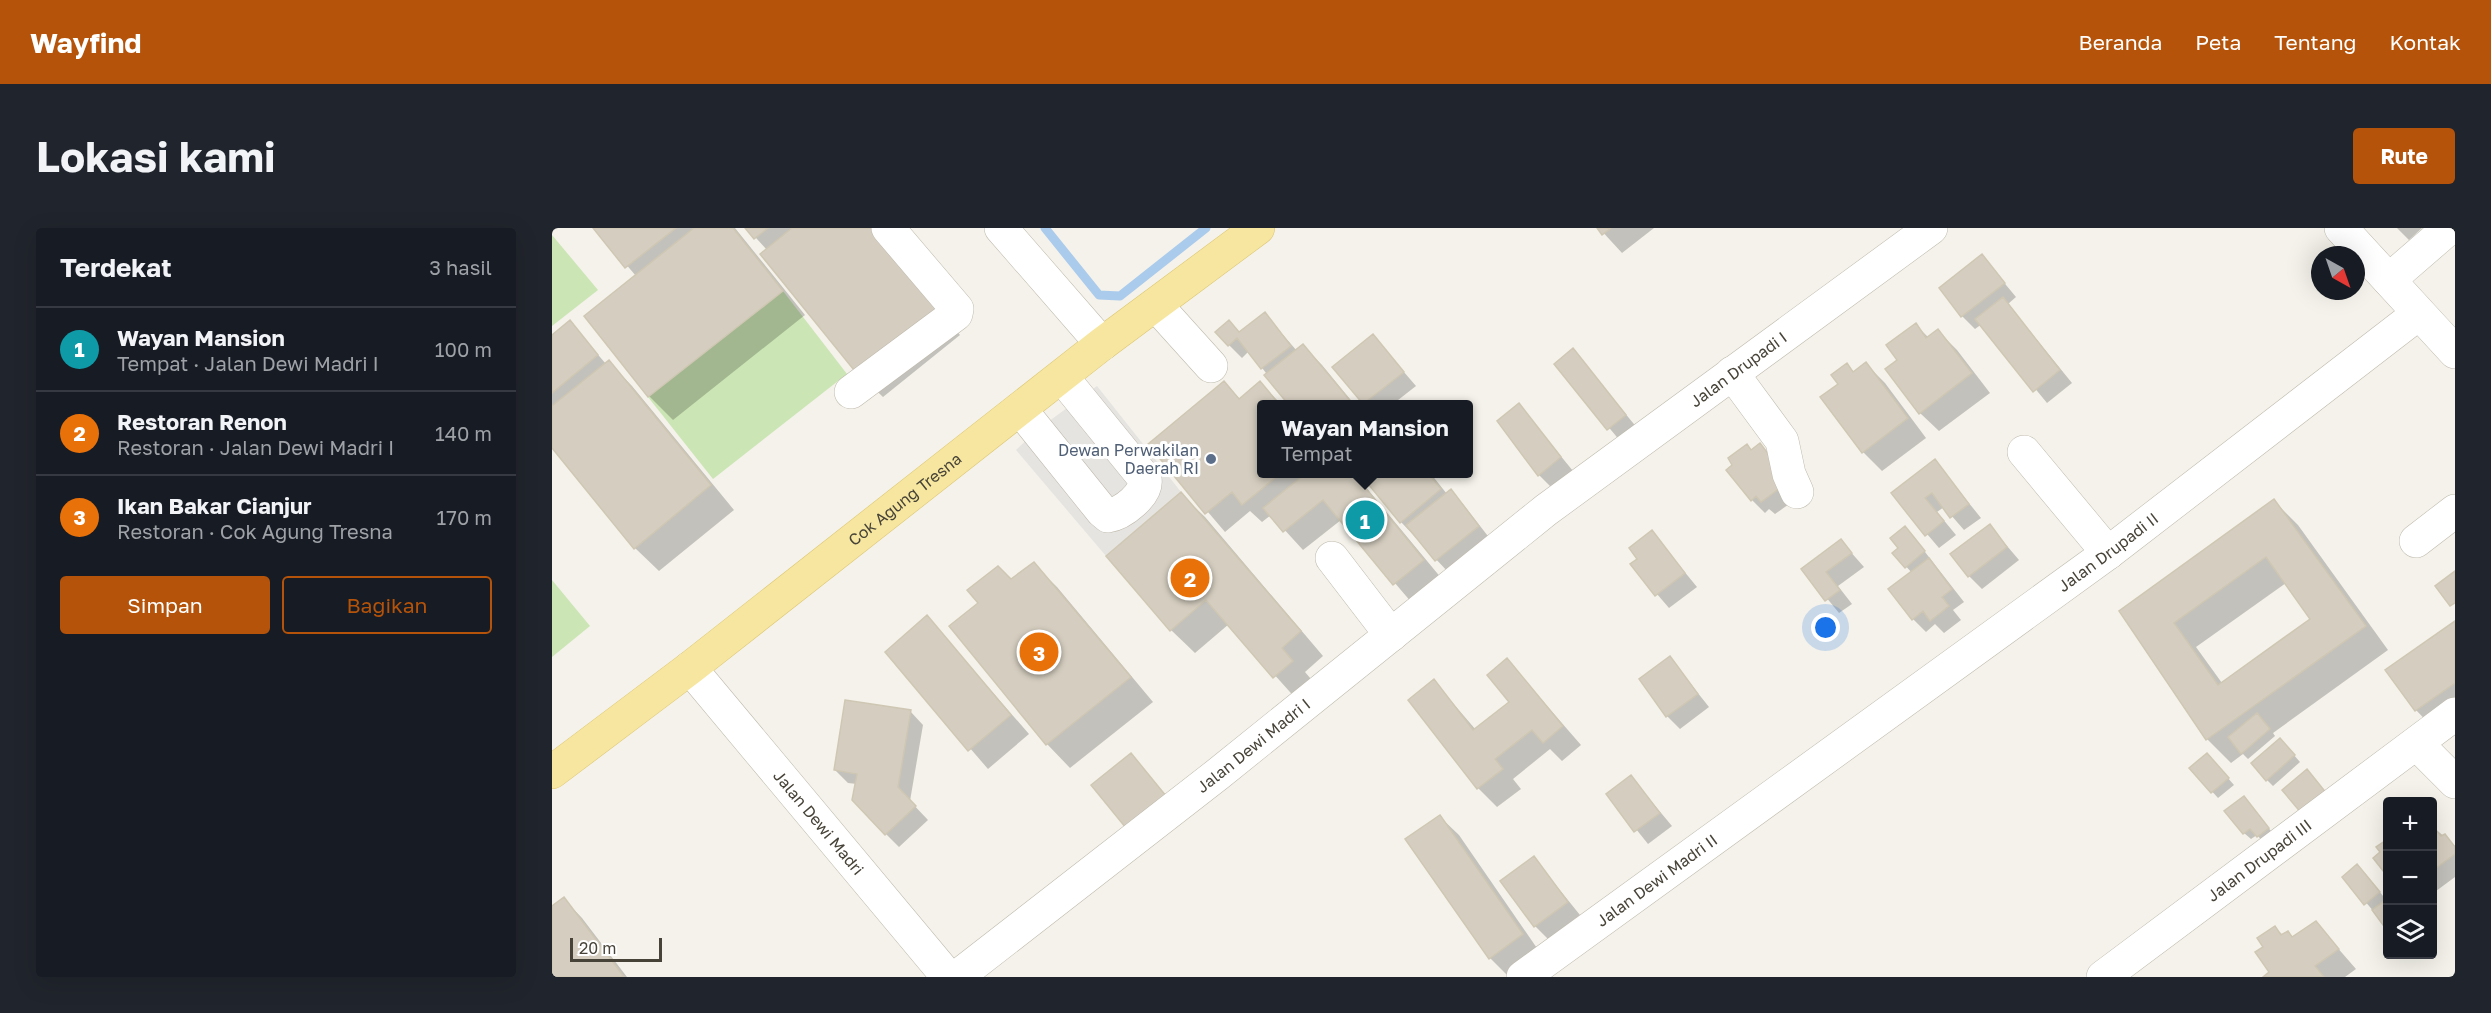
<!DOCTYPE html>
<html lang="id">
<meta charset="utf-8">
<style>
body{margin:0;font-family:"Golos Text",sans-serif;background:#20242c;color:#f1f3f6}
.controls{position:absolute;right:18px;bottom:18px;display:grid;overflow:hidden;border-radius:6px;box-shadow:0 6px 24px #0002}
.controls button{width:54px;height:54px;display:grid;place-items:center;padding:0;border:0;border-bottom:2px solid #363941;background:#171b24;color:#f1f3f6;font:30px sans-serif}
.compass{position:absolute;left:1759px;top:18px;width:54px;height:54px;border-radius:50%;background:#171b24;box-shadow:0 6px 24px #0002;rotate:140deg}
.scale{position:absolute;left:18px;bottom:15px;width:92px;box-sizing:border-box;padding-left:6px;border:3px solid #474338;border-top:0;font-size:16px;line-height:21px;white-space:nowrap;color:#474338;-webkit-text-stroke:4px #fff;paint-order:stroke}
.you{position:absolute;left:1274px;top:400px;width:21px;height:21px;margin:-15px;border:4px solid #fff;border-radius:50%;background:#1a73e8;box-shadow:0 0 0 9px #1a73e833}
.badge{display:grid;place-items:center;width:39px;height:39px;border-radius:50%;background:#b45309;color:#fff;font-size:20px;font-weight:700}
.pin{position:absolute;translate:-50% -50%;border:3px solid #fff;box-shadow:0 2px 6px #0006}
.popup{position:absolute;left:705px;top:172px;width:216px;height:78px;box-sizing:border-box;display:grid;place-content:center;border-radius:6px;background:#171b24;filter:drop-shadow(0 2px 4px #0005);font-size:20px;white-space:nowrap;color:#9ea1a6}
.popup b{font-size:22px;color:#f1f3f6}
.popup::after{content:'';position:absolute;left:50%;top:100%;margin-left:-12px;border:12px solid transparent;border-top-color:#171b24}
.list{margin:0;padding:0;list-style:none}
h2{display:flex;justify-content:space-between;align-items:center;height:78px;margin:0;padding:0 24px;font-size:26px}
h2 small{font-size:20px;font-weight:400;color:#9ea1a6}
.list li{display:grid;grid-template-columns:39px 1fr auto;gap:18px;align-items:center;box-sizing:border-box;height:84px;padding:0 24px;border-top:2px solid #363941}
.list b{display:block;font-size:22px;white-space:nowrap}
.list p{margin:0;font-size:20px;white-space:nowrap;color:#9ea1a6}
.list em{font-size:20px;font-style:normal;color:#9ea1a6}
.actions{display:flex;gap:12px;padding:18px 24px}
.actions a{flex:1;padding:14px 0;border:2px solid #b45309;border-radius:6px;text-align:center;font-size:21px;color:#b45309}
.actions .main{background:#b45309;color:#fff}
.icon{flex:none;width:33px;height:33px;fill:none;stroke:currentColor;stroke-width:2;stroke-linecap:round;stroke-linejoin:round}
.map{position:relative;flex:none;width:1903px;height:749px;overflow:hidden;border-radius:6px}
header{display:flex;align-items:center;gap:36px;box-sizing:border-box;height:84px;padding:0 30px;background:#b45309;color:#fff}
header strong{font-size:28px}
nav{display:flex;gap:33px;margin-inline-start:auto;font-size:21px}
.intro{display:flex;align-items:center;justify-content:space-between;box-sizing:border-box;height:144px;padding:0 36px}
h1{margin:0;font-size:42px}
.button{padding:15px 27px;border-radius:6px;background:#b45309;color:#fff;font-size:21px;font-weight:700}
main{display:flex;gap:36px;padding:0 36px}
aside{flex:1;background:#171b24;border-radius:6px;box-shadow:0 6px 24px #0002}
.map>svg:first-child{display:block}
</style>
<header>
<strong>Wayfind</strong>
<nav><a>Beranda</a><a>Peta</a><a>Tentang</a><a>Kontak</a></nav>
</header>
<div class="intro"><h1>Lokasi kami</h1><a class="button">Rute</a></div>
<main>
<aside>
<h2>Terdekat<small>3 hasil</small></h2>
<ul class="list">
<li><span class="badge" style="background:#0f9aa8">1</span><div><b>Wayan Mansion</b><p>Tempat · Jalan Dewi Madri I</p></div><em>100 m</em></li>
<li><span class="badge" style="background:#e8710a">2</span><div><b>Restoran Renon</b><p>Restoran · Jalan Dewi Madri I</p></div><em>140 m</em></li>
<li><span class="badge" style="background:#e8710a">3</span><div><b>Ikan Bakar Cianjur</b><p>Restoran · Cok Agung Tresna</p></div><em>170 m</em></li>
</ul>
<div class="actions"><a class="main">Simpan</a><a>Bagikan</a></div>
</aside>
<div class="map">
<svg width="1903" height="749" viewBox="0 0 1903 749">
<rect width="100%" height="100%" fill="#f4f2ea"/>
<!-- green -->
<path fill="#cbe5b5" d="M 0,7 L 46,62 L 0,98 Z
M 231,63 L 295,146 L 161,251 L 96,169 Z
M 0,352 L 38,398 L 0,429 Z"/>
<!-- parking -->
<path fill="#e6e4e1" d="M 545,158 L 629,264 L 554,328 L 464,222 L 485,202 Z"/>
<!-- shadow -->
<path fill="#0003" fill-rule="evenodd" d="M 43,0 L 183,0 L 253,87 L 121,192 L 97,168 L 34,88 L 84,48 Z
M 195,0 L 322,0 L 408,107 L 331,169 L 307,146 L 215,22 Z
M 1047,0 L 1102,0 L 1070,25 Z
M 1845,0 L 1870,0 L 1857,12 Z
M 1430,28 L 1464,69 L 1456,76 L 1520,155 L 1495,175 L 1430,96 L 1423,101 L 1410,88 Z
M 713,86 L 745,123 L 751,118 L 770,137 L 802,176 L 738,176 L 697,123 L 690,130 L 677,117 Z
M 18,94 L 54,136 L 57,134 L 80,158 L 182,282 L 107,343 L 83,320 L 2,219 L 0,221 L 0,109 Z
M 1364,97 L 1377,110 L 1386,103 L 1405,122 L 1438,165 L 1387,203 L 1368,185 L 1347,132 Z
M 821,108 L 864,158 L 841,176 L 813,176 L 783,139 Z
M 1021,122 L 1086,201 L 1069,214 L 1004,136 Z
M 1314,136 L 1333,155 L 1374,210 L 1330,243 L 1311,224 L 1270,170 L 1288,156 L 1295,137 L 1303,145 Z
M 672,155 L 689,172 L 708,155 L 729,176 L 710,176 L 710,246 L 803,246 L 890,351 L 860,375 L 789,292 L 751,322 L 719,287 L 710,294 L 698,283 L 673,304 L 598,216 Z
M 967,177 L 1021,243 L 1000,260 L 987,247 Z
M 1208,217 L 1221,230 L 1240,274 L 1223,286 L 1217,281 L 1213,285 L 1200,272 L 1200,224 Z
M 1383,233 L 1429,290 L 1412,302 L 1392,279 L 1385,284 L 1404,307 L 1387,320 L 1341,266 Z
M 810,246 L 879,246 L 895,266 L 898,263 L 911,276 L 939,312 L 897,345 L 849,294 Z
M 629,266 L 653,289 L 771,428 L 753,444 L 764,457 L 746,473 L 677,396 L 643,425 L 619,402 Z
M 1722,273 L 1746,297 L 1836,422 L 1721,505 L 1723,508 L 1696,531 L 1691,526 L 1679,535 L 1655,511 L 1569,383 ZM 1734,355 L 1760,391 L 1670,455 L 1644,419 Z
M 1438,298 L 1467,332 L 1430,361 L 1417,348 Z
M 1100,304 L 1145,359 L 1117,380 L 1080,337 L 1087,331 Z
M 1359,306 L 1412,374 L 1401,382 L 1409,392 L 1392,405 L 1383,396 L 1374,404 L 1361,391 L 1360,345 L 1342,325 Z
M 1289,313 L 1312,339 L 1286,358 L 1300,376 L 1287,385 L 1251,341 Z
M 481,336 L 505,359 L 601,474 L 518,540 L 495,516 L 459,353 Z
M 375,389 L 477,506 L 436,541 L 335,424 Z
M 1903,395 L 1903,486 L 1882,501 L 1864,482 Z
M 1118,430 L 1157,479 L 1128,501 L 1115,488 Z
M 955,432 L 1029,517 L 1010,533 L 998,521 L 961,551 L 969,561 L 945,579 L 926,560 L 858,472 L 882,453 L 924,502 L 959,474 Z
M 358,483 L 371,497 L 358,573 L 376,592 L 347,619 L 334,606 L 305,556 L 296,555 L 283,542 Z
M 1734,518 L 1748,534 L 1721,558 L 1715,552 Z
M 579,527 L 626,581 L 588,612 Z
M 1661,533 L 1682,557 L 1666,570 L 1639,540 Z
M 1079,549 L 1120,598 L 1096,616 L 1056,566 Z
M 1698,576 L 1722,607 L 1712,615 L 1705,607 L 1699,611 L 1692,605 Z
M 888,589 L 907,607 L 989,726 L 957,749 L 938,730 Z
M 1880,598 L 1903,618 L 1903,649 L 1880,666 Z
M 982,630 L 1028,687 L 996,711 L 983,698 Z
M 1812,644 L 1835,673 L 1836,700 L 1792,649 Z
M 12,671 L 30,690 L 75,749 L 0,749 L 0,680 Z
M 1764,695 L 1804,741 L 1793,749 L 1714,749 L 1719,745 L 1713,719 L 1723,700 L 1731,707 L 1736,704 L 1742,710 Z"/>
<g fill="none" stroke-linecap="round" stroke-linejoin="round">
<!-- stream -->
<path stroke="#abcbec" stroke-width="9" d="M 493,0 L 547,67 L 568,68 L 654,0"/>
</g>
<!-- building -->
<path fill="#d5cec0" stroke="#cfc7b3" stroke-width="1.5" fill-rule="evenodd" d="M 41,0 L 124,0 L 73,40 Z
M 142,0 L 181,0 L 231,63 L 96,169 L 32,88 Z
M 193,0 L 216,0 L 202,11 Z
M 240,0 L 319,0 L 386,82 L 306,147 L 208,26 Z
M 1045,0 L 1059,0 L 1050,7 Z
M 1430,26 L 1453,55 L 1409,89 L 1387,60 Z
M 1451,69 L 1508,142 L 1481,164 L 1423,91 Z
M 713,84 L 739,118 L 709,141 L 685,110 L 676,118 L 663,104 L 677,92 L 687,104 Z
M 18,92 L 46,127 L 0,165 L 0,107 Z
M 1364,95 L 1374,110 L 1386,101 L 1420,145 L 1367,186 L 1333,141 L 1345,132 L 1334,117 Z
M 821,106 L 852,144 L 811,176 L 780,139 Z
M 751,116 L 801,176 L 736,176 L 712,147 Z
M 1021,120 L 1074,187 L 1055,202 L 1002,136 Z
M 57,132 L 159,257 L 82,321 L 0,220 L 0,178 Z
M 1314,134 L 1356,190 L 1310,225 L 1268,169 L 1286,156 L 1279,147 L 1295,135 L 1301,144 Z
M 672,153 L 687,171 L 708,153 L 727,176 L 710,176 L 710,246 L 728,246 L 690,277 L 680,264 L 653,286 L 596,216 Z
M 967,175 L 1009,229 L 986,248 L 945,193 Z
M 1208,215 L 1232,247 L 1228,260 L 1209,274 L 1204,268 L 1199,273 L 1174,242 L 1180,237 L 1176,230 L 1195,216 L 1199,222 Z
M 1383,231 L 1417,276 L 1398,290 L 1380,265 L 1373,270 L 1392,293 L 1373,308 L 1339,265 Z
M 753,246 L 802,246 L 872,332 L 841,357 L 771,272 L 731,304 L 711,280 Z
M 808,246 L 877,246 L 889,261 L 848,295 Z
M 899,261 L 927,298 L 883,333 L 854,297 Z
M 629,264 L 749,403 L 730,420 L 741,433 L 721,450 L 654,372 L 618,403 L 554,328 Z
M 1722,271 L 1814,398 L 1654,512 L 1567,383 ZM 1714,329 L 1758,391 L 1666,457 L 1622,395 Z
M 1438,296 L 1455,319 L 1416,349 L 1398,326 Z
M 1353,298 L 1373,323 L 1353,340 L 1340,325 L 1346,320 L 1338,310 Z
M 1100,302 L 1133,345 L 1103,368 L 1078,336 L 1085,331 L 1077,320 Z
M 1289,311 L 1300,325 L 1274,344 L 1288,362 L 1273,373 L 1249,341 Z
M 1377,330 L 1400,361 L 1390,369 L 1397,378 L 1378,393 L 1371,383 L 1360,392 L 1336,361 Z
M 482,334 L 579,449 L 494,517 L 397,398 L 426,375 L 415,362 L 446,338 L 459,351 Z
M 1903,343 L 1903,375 L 1898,378 L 1883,358 Z
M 375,387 L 459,487 L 416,523 L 333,424 Z
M 1903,393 L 1903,455 L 1863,483 L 1833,442 Z
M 1118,428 L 1146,466 L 1114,489 L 1087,451 Z
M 955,430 L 1011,498 L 991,515 L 980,502 L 943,531 L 951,541 L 925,561 L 856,472 L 882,451 L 921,502 L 957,474 L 935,447 Z
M 293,472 L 359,482 L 346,559 L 364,578 L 333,607 L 300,572 L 305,546 L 282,542 Z
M 1705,485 L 1718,501 L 1689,526 L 1676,509 Z
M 1728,510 L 1743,527 L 1714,553 L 1699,535 Z
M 579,525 L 614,568 L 574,600 L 539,557 Z
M 1655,525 L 1677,550 L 1659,565 L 1637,540 Z
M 1755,541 L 1775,566 L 1750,586 L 1730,562 Z
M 1079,547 L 1108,585 L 1082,604 L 1054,566 Z
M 1692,568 L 1717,600 L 1705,609 L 1698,601 L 1691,606 L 1672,583 Z
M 888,587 L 971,706 L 937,731 L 853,611 Z
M 1880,598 L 1889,608 L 1893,606 L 1903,619 L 1903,626 L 1880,643 Z
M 1836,611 L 1836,649 L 1821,630 L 1828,624 L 1824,619 Z
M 982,628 L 1016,674 L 982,699 L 948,653 Z
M 1805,636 L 1828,664 L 1812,677 L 1790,649 Z
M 12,669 L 72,749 L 0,749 L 0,678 Z
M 1836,670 L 1836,700 L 1834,701 L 1820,682 Z
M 1764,693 L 1787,721 L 1763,738 L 1772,749 L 1711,749 L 1717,744 L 1703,724 L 1711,719 L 1705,710 L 1723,698 L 1729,707 L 1736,703 L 1740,709 Z"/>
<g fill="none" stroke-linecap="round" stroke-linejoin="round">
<defs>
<g id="minor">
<path d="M 449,0 L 550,116"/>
<path d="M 1789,0 L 1903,124"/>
<path d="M 1837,52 L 1897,0"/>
<path d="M 604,77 L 659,138"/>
<path d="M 1180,145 L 1230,213 L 1237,246 L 1245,264"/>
<path d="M 299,164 L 404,86 L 405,81 L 336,0"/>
<path d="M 468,181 L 550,283 L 556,288 C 570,286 596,266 593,251 L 510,149"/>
<path d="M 1472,224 L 1556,325"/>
<path d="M 1864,313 L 1903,283"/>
<path d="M 780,330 L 839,407"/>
<path id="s1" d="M 138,440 L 396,749"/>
<path d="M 1865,516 L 1903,554"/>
<path id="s2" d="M 405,749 L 666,546 L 994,282 L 1379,0"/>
<path id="s3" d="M 971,749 L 1556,325 L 1866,86"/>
<path id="s4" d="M 1551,749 L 1903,486"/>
</g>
<g id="major">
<path id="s5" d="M 0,544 L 138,440 L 550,116 L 706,0"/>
</g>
</defs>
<!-- minor casing -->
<use href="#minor" stroke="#bfbaad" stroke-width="34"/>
<!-- major casing -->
<use href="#major" stroke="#dcc56f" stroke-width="34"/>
<!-- minor -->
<use href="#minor" stroke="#fff" stroke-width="33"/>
<!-- major -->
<use href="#major" stroke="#f7e69f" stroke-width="33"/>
</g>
<!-- markers -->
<circle fill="#5c6f8a" stroke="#fff" stroke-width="2" cx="659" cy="231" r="6"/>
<g text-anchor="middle" stroke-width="6" stroke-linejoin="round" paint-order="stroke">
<!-- street labels -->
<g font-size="16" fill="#474338" stroke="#fff">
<text dy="6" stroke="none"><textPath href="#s2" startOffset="990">Jalan Drupadi I</textPath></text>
<text dy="6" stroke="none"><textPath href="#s5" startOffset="446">Cok Agung Tresna</textPath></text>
<text dy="6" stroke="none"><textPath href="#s3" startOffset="723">Jalan Drupadi II</textPath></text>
<text dy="6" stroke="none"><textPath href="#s2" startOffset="376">Jalan Dewi Madri I</textPath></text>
<text dy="6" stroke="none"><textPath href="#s1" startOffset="201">Jalan Dewi Madri</textPath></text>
<text dy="6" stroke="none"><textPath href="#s4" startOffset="195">Jalan Drupadi III</textPath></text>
<text dy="6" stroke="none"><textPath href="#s3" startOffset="165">Jalan Dewi Madri II</textPath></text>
</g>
<!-- service labels -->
<g font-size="16" fill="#4e5e75" stroke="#fff" text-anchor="end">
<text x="647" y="228">Dewan Perwakilan<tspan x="647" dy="18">Daerah RI</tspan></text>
</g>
</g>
</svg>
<div class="controls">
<button>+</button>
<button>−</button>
<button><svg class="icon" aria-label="layers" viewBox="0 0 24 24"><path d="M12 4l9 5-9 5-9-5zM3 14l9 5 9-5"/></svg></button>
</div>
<svg class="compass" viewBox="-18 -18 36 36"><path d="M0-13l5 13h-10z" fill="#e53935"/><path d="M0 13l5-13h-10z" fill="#9ea1a6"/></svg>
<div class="scale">20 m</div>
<div class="you"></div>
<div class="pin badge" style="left:813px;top:292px;background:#0f9aa8">1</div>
<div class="popup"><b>Wayan Mansion</b>Tempat</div>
<div class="pin badge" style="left:638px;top:350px;background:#e8710a">2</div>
<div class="pin badge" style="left:487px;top:424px;background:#e8710a">3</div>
</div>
</main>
